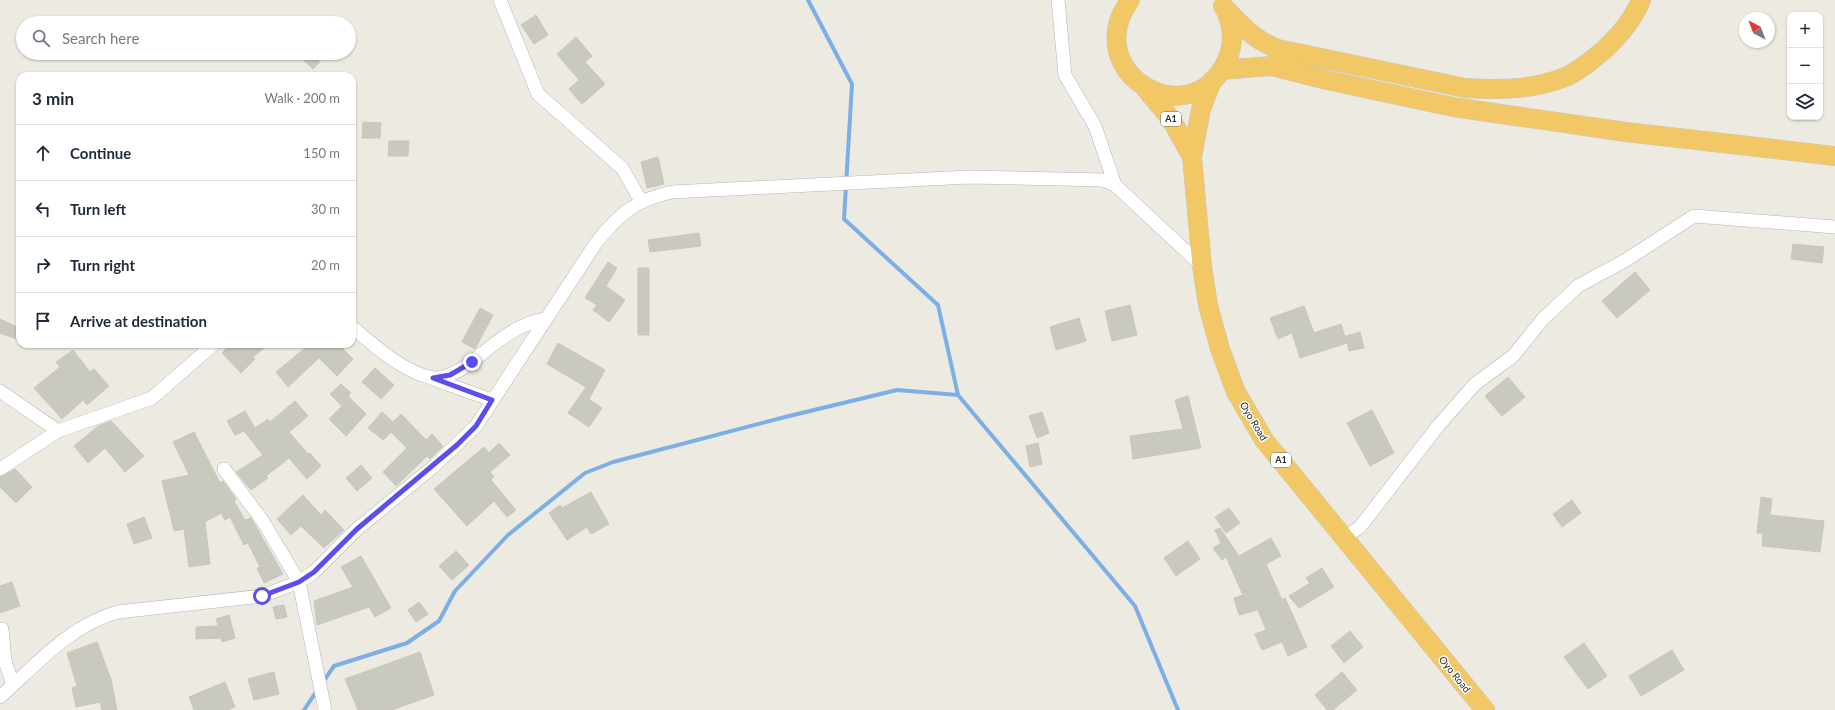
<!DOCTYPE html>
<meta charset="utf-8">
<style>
body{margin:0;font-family:Lato,sans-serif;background:#f6f6f7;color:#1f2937}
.controls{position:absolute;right:12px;top:12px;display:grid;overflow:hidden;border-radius:8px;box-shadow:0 1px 3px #0004}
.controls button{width:36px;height:36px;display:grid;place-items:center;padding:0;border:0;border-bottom:1px solid #e0e1e3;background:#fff;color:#1f2937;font:20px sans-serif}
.compass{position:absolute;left:1739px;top:12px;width:36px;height:36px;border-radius:50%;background:#fff;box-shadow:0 1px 3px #0004;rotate:318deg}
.stop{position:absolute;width:12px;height:12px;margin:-9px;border:3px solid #5b4eed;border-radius:50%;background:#fff}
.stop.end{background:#5b4eed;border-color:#fff;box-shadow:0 1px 4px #0008}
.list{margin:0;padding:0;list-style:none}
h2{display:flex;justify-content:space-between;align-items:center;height:52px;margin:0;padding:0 16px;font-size:17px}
h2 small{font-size:13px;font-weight:400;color:#747a83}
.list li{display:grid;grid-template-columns:26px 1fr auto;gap:12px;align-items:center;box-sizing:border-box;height:56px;padding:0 16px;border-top:1px solid #e0e1e3}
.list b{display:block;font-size:15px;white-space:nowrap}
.list em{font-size:13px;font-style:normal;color:#747a83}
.icon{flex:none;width:22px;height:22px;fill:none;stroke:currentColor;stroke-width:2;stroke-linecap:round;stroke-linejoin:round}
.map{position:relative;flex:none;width:1835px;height:710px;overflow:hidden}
.search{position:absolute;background:#fff;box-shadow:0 1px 3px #0004;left:16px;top:16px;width:340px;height:44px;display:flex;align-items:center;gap:10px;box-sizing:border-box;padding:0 14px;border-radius:22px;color:#747a83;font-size:15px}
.panel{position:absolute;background:#fff;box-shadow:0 1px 3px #0004;left:16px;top:72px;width:340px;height:276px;border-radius:12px}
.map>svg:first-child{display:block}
</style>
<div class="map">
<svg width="1835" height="710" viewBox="0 0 1835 710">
<rect width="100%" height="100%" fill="#edebe1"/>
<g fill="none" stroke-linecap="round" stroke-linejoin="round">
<!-- stream -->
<path stroke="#7daee6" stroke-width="4" d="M 808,0 L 852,84 L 844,219 L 938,305 L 958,395 L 1135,606 L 1178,710
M 323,682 L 334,666 L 407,643 L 439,621 L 455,591 L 508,535 L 585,473 L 613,462 L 785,417 L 897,390 L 958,395
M 304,710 L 318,689"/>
</g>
<!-- building -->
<path fill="#c9c9bf" stroke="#c9c7ba" d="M 536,15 L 548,35 L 534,44 L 521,25 Z
M 576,37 L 592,56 L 585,62 L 605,84 L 582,104 L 569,89 L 579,80 L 557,54 Z
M 296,53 L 311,53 L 320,62 L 313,69 Z
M 363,122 L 381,123 L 380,138 L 362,138 Z
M 389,141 L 409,141 L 408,156 L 388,156 Z
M 658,157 L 664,184 L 647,188 L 641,162 Z
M 699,233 L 701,246 L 650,252 L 648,240 Z
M 1793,244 L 1824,247 L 1822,263 L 1791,259 Z
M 608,262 L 617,268 L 606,286 L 625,300 L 609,322 L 593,310 L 597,305 L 585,298 Z
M 638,268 L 649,268 L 649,335 L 638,335 Z
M 1635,272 L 1650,290 L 1617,318 L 1602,301 Z
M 1130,305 L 1137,335 L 1112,341 L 1105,311 Z
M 1304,306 L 1314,333 L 1341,324 L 1347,343 L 1300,358 L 1292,333 L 1278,339 L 1270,318 Z
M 480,308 L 493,315 L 475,349 L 462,342 Z
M 1079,318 L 1086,341 L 1056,350 L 1050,327 Z
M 0,319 L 20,328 L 20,340 L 0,333 Z
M 1360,332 L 1364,348 L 1349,351 L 1346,336 Z
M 558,343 L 605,370 L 589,399 L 602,408 L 589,427 L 568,413 L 586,387 L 547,364 Z
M 231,344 L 269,344 L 253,357 L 255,359 L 241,373 L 222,353 Z
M 310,344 L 338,344 L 353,359 L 337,376 L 319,358 L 288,387 L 276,372 Z
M 73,350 L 90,372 L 94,369 L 109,386 L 87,405 L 83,400 L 62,419 L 34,388 L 60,367 L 56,362 Z
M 375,368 L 394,385 L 381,399 L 362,382 Z
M 1508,377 L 1525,397 L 1502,416 L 1485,396 Z
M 341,384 L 351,393 L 348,396 L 366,414 L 346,436 L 329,419 L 342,406 L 330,394 Z
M 1188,396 L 1201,448 L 1133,459 L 1130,436 L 1183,429 L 1175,400 Z
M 295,401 L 308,416 L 289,432 L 308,454 L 310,453 L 321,466 L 307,479 L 289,458 L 266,476 L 268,478 L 251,490 L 236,472 L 263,455 L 244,431 L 235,435 L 227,421 L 245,411 L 255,428 L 268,419 L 270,422 Z
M 1372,410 L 1394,453 L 1370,466 L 1347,423 Z
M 382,412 L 393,422 L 401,414 L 426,440 L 432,434 L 443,446 L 430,459 L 427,456 L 396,486 L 383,472 L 407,448 L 391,432 L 383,440 L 368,428 Z
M 1042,412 L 1049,433 L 1037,438 L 1029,416 Z
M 111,421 L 144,456 L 125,472 L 105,448 L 88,463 L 74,446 L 98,426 Z
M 194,432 L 220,483 L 223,481 L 236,499 L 234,501 L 245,520 L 251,518 L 283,574 L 264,583 L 257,568 L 260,567 L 248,543 L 244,545 L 230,517 L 225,520 L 221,513 L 205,522 L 210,564 L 189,567 L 184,529 L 174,531 L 162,481 L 189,475 L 173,442 Z
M 499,443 L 510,455 L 490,472 L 494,477 L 491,480 L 516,510 L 507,517 L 494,501 L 467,526 L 434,489 L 484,447 L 489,453 Z
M 1038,443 L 1042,464 L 1030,467 L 1026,446 Z
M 361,465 L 372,478 L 357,491 L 346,478 Z
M 15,469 L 32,487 L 16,503 L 0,487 L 0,477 Z
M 591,492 L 609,524 L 591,534 L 587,527 L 567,540 L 549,513 L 560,505 L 562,508 Z
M 303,495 L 321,515 L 325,510 L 344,530 L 324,548 L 301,526 L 291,535 L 277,519 Z
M 1761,497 L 1772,499 L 1770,515 L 1824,521 L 1820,552 L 1762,546 L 1763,533 L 1757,533 Z
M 1572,500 L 1581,513 L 1562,527 L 1553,514 Z
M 1229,508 L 1240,523 L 1226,533 L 1215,517 Z
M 144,517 L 152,538 L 134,544 L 127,524 Z
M 1220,528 L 1239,556 L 1271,538 L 1281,556 L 1266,564 L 1282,600 L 1285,598 L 1307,647 L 1288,656 L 1282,642 L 1262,650 L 1255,634 L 1266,630 L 1258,610 L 1239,615 L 1234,598 L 1243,595 L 1226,557 L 1222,560 L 1213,548 L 1221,543 L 1215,530 Z
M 1188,541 L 1200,559 L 1176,576 L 1164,558 Z
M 456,551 L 469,565 L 452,580 L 439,566 Z
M 361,556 L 391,608 L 375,617 L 369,607 L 317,625 L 314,601 L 353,587 L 341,567 Z
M 1322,568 L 1334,587 L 1299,608 L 1289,596 L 1310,583 L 1306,578 Z
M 12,582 L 20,606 L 0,613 L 0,586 Z
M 419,602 L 428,614 L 416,622 L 408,610 Z
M 284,605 L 287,617 L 276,619 L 273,607 Z
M 229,615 L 235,638 L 222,642 L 221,638 L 196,639 L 196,627 L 218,626 L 216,619 Z
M 1350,631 L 1363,647 L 1344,663 L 1331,646 Z
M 97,642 L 111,679 L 117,710 L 102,710 L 100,702 L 76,707 L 72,688 L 77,686 L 67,653 Z
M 1584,643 L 1607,676 L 1588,689 L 1564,657 Z
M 1672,650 L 1684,670 L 1641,696 L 1629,676 Z
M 420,652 L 434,695 L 392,710 L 358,710 L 345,679 Z
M 274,672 L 279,694 L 254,700 L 248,679 Z
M 1342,672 L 1357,690 L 1333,710 L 1327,710 L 1315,695 Z
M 225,682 L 235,707 L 227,710 L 194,710 L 189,697 Z"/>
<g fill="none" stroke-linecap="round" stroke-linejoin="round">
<defs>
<path id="minor" d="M 500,0 L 538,94 L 622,168 L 641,201
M 1058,0 L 1065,75 L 1095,126 L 1115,185
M 352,327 C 374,345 395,365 422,375 C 426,376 430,378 434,378 C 455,378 474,360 489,348 C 507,334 523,323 545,319
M 433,379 L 492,400
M 0,391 L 58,431
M 0,469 L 58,431 L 152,398 L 214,344
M 224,469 L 262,520 L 299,582 L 325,710
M 1344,538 L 1360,527 L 1438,426 L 1475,384 L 1513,356 L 1543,319 L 1578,286 L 1626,260 L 1694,216 L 1835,227
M 2,629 L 5,661 L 13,685
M 0,697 C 36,665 70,625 118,612 L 262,596 L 299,582 L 314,572 L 357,529 L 433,467 L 476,426 L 596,243 C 619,214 635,200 672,192 L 969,177 L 1103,180 L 1115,185 L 1202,266"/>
<path id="highway" d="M 1130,0 C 1078,73 1190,137 1226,62 C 1235,44 1233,26 1225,9
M 1223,6 C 1241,25 1254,40 1278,49 L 1465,88 C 1498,90 1534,90 1565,77 C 1580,71 1593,59 1605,49 C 1620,35 1633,20 1641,0
M 1222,70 L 1271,66 L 1327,80 L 1453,107 L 1626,132 L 1835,156
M 1212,81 L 1201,109 L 1192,157 L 1202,266 L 1208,305 L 1220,349 L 1236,392 L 1264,440 L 1485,710
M 1146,89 L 1171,119 L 1192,157"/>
</defs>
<!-- minor casing -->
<use href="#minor" stroke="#b5b4bf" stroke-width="14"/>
<!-- highway casing -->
<use href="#highway" stroke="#c8c8c8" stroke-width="20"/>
<!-- minor -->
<use href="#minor" stroke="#fff" stroke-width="13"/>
<!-- highway -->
<use href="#highway" stroke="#f2c866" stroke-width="19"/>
</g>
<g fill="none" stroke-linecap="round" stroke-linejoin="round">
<!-- route -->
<path stroke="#5b4eed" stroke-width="5" d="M 262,596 L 299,582 L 314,572 L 357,529 L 457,445 L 476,426 L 492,400 L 433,378 L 450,375 L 472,362"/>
</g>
<g text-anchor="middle" stroke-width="3" stroke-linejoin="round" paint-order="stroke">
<!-- shield labels -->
<g fill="#fff" stroke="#6c6c6c" stroke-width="1">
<rect x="1161" y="112" width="20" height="14" rx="3"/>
<rect x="1271" y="453" width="20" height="14" rx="3"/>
</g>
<g font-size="9" font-weight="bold" fill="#2d2d2d">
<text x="1171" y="122">A1</text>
<text x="1281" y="463">A1</text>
</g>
<!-- street labels -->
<g font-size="10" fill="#2d2d2d" stroke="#fff">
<text transform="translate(1254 421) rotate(59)" y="4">Oyo Road</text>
<text transform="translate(1455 674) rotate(51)" y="4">Oyo Road</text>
</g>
</g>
</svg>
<div class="controls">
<button>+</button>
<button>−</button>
<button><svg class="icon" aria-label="layers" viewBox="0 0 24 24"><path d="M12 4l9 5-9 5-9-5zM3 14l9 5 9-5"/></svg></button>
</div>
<svg class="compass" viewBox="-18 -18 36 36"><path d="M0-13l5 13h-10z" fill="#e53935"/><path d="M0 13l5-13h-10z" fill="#747a83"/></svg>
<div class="stop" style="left:262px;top:596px"></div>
<div class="stop end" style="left:472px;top:362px"></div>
<div class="search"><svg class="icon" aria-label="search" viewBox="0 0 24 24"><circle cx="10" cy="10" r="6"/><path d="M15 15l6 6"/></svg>Search here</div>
<section class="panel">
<h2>3 min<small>Walk · 200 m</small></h2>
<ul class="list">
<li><svg class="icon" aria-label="ahead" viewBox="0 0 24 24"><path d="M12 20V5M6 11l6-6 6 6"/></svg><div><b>Continue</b></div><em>150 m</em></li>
<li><svg class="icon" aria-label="left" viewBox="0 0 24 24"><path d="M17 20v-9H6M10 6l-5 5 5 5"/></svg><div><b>Turn left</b></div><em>30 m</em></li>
<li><svg class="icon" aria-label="right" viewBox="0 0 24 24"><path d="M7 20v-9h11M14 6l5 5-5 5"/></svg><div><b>Turn right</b></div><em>20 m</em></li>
<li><svg class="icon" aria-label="arrive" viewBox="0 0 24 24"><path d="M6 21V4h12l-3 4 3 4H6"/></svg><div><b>Arrive at destination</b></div></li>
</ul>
</section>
</div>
